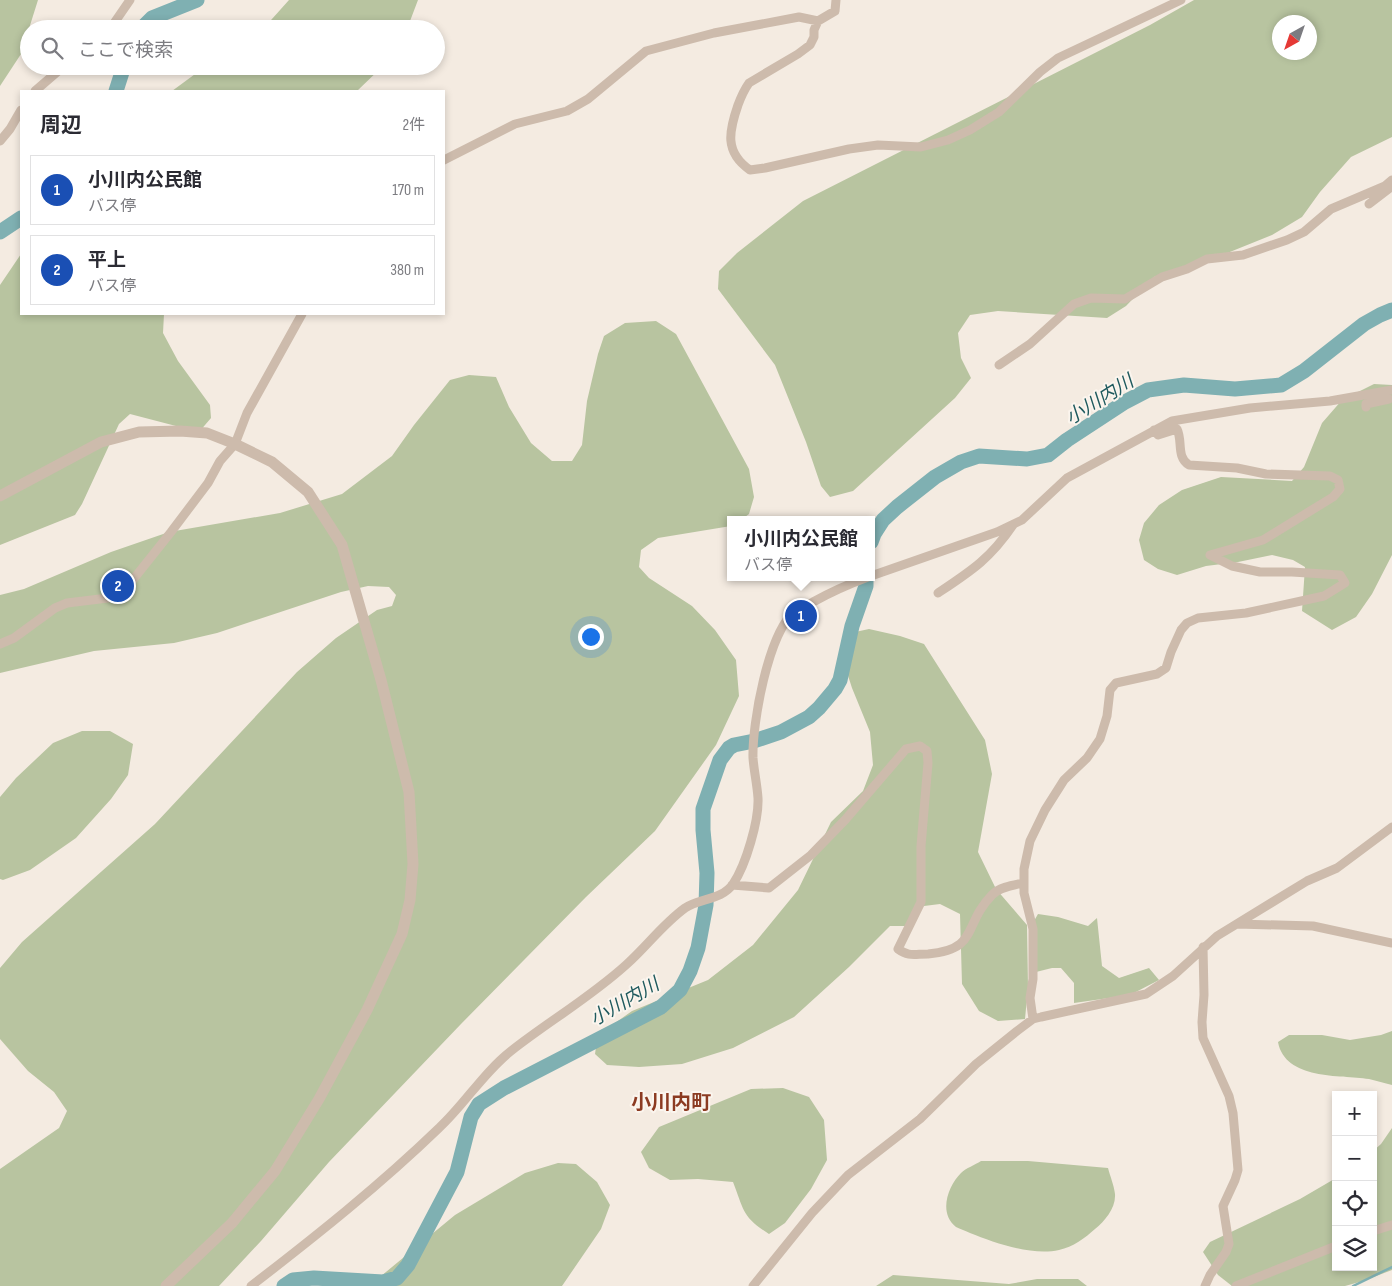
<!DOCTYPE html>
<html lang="ja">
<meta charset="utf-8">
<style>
body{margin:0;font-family:"Sofia Sans Condensed","Noto Sans JP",sans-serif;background:#f2f2f3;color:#2b2b33}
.controls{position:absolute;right:15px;bottom:15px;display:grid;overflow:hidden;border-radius:0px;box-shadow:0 2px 8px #0003}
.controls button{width:45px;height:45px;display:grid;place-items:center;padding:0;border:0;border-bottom:1px solid #e1e1e2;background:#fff;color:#2b2b33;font:25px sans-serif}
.compass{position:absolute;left:1272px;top:15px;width:45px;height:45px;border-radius:50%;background:#fff;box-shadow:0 2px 8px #0003;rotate:220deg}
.you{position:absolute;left:590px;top:636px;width:18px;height:18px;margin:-12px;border:4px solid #fff;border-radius:50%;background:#1a73e8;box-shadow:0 0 0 8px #1a73e833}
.badge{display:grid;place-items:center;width:32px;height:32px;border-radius:50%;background:#ea580c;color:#fff;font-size:16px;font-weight:700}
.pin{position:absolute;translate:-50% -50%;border:2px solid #fff;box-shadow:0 1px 5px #0006}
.popup{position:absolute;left:727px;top:516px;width:148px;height:65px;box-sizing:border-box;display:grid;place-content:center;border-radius:0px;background:#fff;filter:drop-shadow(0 1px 4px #0005);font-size:16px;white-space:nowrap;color:#7c7c81}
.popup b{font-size:19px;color:#2b2b33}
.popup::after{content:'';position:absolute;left:50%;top:100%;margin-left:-10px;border:10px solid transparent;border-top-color:#fff}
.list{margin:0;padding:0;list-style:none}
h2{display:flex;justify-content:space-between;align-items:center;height:65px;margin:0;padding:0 20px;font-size:21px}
h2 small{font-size:16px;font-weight:400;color:#7c7c81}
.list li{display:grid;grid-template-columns:32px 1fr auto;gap:15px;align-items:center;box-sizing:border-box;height:70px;margin:0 10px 10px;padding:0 10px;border:1px solid #e1e1e2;border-radius:0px}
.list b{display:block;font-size:19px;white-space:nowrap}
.list p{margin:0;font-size:16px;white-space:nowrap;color:#7c7c81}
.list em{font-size:16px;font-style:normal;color:#7c7c81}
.icon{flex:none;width:28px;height:28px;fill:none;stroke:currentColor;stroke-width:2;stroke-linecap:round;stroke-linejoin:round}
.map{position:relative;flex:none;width:1392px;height:1286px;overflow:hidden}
.search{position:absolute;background:#fff;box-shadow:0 2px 8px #0003;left:20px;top:20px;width:425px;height:55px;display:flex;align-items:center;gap:12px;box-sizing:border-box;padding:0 18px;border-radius:28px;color:#7c7c81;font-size:19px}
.panel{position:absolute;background:#fff;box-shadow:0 2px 8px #0003;left:20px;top:90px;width:425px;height:225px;border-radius:0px}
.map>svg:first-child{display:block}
</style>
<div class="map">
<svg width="1392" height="1286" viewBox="0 0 1392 1286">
<rect width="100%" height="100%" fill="#f4ebe1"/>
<!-- green -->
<path fill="#b8c4a0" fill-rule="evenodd" d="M 0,0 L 38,0 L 21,54 L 0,86 Z
M 289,0 L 418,0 L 407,29 L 263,29 Z
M 1194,0 L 1392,0 L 1392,137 L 1351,157 L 1320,192 L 1302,217 L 1272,235 L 1210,260 L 1154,277 L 1126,306 L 1107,318 L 998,311 L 970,315 L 958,333 L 961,358 L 971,378 L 955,398 L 853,491 L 830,497 L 821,486 L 806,442 L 775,365 L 718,289 L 719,271 L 737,253 L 803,201 L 1150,25 ZM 1280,22 L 1310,22 L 1310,52 L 1280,52 Z
M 206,66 L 383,66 L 357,91 L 172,91 Z
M 21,254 L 21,314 L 164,314 L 163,333 L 178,361 L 210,405 L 211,418 L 199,432 L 130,414 L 119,424 L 82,504 L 75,515 L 0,545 L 0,285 Z
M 656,321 L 676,334 L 749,469 L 754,497 L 749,514 L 741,520 L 731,520 L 731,526 L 658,538 L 641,550 L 639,567 L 649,578 L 692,606 L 715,630 L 736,660 L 739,696 L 716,745 L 655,831 L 586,897 L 461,1024 L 329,1162 L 261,1241 L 219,1286 L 0,1286 L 0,1169 L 59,1128 L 67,1111 L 54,1092 L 28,1071 L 0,1039 L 0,968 L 22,942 L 155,824 L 297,672 L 336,638 L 377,610 L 392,606 L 396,595 L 389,587 L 368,586 L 341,592 L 217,633 L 174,643 L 94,651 L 0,673 L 0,595 L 24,589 L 111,552 L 169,532 L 280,513 L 342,494 L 392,456 L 414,425 L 450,380 L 469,375 L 496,377 L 509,407 L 531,443 L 552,461 L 572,461 L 582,445 L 587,401 L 598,354 L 604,336 L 625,323 Z
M 1374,384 L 1392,385 L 1392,555 L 1372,594 L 1356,617 L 1332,630 L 1302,611 L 1305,567 L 1293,560 L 1272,555 L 1238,562 L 1206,566 L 1177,575 L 1158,569 L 1144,560 L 1139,540 L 1144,523 L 1159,505 L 1182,490 L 1221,477 L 1292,481 L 1304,467 L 1322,423 L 1342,400 Z
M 869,629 L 900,636 L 924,644 L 985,740 L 992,774 L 978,852 L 996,889 L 1027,925 L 1028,987 L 1025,1019 L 998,1021 L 979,1011 L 962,984 L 960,914 L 940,904 L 916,907 L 909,926 L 890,926 L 849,967 L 794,1017 L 733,1048 L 682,1064 L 639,1067 L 607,1065 L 595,1054 L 597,1040 L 608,1028 L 632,1011 L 708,980 L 753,945 L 798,890 L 831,822 L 863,791 L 873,765 L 870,732 L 852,688 L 841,654 L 846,634 Z
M 82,731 L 110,731 L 133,744 L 128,775 L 111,799 L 76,838 L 30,870 L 3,880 L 0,879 L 0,797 L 16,778 L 53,743 Z
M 1038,914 L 1058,917 L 1088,926 L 1097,918 L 1102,966 L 1119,978 L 1149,968 L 1159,980 L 1130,995 L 1074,1003 L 1074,983 L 1061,968 L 1052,968 L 1036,972 L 1034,921 Z
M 1392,1031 L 1392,1085 C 1384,1083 1377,1081 1369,1079 C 1340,1075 1285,1080 1278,1042 L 1289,1035 L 1322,1035 L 1350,1040 L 1381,1035 Z
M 783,1088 L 809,1097 L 824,1120 L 827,1160 L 811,1189 L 785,1223 L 769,1234 C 742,1217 744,1210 733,1182 L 698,1179 L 670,1180 L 649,1168 L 641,1152 L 659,1127 L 751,1089 Z
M 1392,1128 L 1392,1270 L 1363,1281 L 1345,1286 L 1232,1286 L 1218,1275 L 1203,1252 L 1210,1242 L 1300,1199 L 1336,1178 L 1336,1267 L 1373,1267 L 1373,1151 L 1381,1144 Z
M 981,1161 L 1028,1161 L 1108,1168 C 1110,1176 1114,1185 1115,1194 C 1116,1208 1105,1221 1095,1229 C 1085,1238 1073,1247 1059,1250 C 1032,1256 995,1243 970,1233 C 966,1231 960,1229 956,1227 C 938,1213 948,1186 961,1173 C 966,1168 975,1165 981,1161 Z
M 558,1163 L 576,1164 L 597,1182 L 610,1205 L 601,1229 L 562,1286 L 369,1286 L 455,1215 L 525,1173 Z
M 893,1275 L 1009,1284 L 1037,1279 L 1078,1279 L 1087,1286 L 876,1286 Z"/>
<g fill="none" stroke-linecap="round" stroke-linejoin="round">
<!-- stream -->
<path stroke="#7fb0b2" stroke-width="2.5" d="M 1353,1286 L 1392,1267"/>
<!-- river -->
<path stroke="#7fb0b2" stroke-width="15" d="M 141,29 L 152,18 L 197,0
M 116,91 L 124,66
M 0,232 L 21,218
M 871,542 L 874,534 L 883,520 L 897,507 L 935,477 L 961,462 L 979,456 L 1027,459 L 1048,455 L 1067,440 L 1125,402 L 1148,390 L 1184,385 L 1235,389 L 1281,385 L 1304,371 L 1364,324 L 1380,315 L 1392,310
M 284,1286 L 293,1280 L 314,1278 L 383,1282 L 397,1278 L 408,1265 L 457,1172 L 471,1117 L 479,1104 L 504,1088 L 661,1007 L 680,990 L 690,971 L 698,948 L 706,905 L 707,873 L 703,830 L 703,809 L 720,760 L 729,748 L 734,745 L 754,741 L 781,732 L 809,717 L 819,708 L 835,689 L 840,680 L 852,626 L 866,586 L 866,577"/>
<!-- minor -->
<path stroke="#cdbbac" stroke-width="9" d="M 818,21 L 814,30 L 814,37 L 810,45 L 798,54 L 749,83 C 744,90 741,97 738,105 C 729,131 724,152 750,170 L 765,168 L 849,149 L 878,145 L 921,147 L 948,140 L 970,130 L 999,112 L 1040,72 L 1058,58 L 1181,0
M 110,29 L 130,0
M 35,91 L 57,72 L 67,66
M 0,141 L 10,129 L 21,110
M 444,160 L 515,124 L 567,111 L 588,99 L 646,51 L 714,33 L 799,17 L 818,21 L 835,11 L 836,0
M 1369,204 L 1391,187
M 999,365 L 1030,344 L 1074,304 L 1091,298 L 1125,299 L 1162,277 L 1187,269 L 1207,259 L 1243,255 L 1287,240 L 1304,232 L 1331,209 L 1385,186 L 1392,180
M 1366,407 L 1366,404 L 1389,399
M 871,576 L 997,532 L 1022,520 L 1067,478 L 1172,421 L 1250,408 L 1330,401 L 1392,390
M 938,593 C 971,571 990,559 1013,525
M 0,644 L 14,638 L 55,608 L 67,603 L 108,598 L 128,586 L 171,532 L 208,483 L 220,461 L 235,444 L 247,413 L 302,314
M 732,885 L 769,888 L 811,855 L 845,820 L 906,749 L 920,746 L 927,751 L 928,763 L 921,846 L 921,902 L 898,949 C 909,957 914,954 928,954 C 979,950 963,924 992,895 C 999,887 1014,885 1024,883
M 1237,924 L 1313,926 L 1392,943
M 1203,947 L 1204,995 L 1202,1022 L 1203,1038 L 1229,1096 L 1233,1113 L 1238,1170 L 1235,1180 L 1223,1206 L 1229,1244 L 1226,1252 L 1210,1275 L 1205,1286
M 1033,1019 L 1030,998 L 1033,979 L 1033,929 L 1024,893 L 1024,869 L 1030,841 L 1045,810 L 1064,780 L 1087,758 L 1100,739 L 1107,716 L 1110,690 L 1116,683 L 1157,674 L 1166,668 L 1171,652 L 1181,630 L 1187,623 L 1198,618 L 1246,613 L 1324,596 L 1345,583 L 1340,575 L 1292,572 L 1260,572 L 1232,566 L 1210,555 L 1263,540 L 1333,497 L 1340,489 L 1338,480 L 1330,476 L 1266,474 L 1237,468 L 1189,465 C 1176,457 1183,441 1177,429 L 1158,435 L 1154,430
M 1373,1231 L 1392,1225
M 251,1286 C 316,1236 380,1185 439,1128 C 465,1104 483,1073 511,1051 C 549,1021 591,997 627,964 C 647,946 663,924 685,908 C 700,898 722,900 733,884 C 746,865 759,820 758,798 C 757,784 754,771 753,758 C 752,724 768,633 795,611 C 800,607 808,605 813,602 C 831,592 849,584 868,577
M 753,1286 L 812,1213 L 848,1175 L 920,1119 L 976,1064 L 1017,1031 L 1033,1019 L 1041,1017 L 1146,994 L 1173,976 L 1217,936 L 1307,881 L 1337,868 L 1392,827
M 1236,1286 L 1336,1246"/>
<!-- tertiary -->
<path stroke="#cdbbac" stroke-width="11" d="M 0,496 L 101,442 L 139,432 L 180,431 L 207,433 L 235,444 L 272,462 L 308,492 L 342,545 L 381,680 L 409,792 L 413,864 L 410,900 L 402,934 L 367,1010 L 319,1099 L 275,1171 L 232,1223 L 166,1286"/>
</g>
<g text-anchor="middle" stroke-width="4" stroke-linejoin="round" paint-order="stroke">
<!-- water labels -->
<g font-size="19" font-style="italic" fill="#1f5a5e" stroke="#fbf5ee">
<text transform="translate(1099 399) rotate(-32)" y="7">小川内川</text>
<text transform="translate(624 1001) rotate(-30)" y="7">小川内川</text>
</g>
<!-- quarter labels -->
<g font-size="20" font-weight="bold" fill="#8c3b22" stroke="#fbf5ee">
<text x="671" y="1109">小川内町</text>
</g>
</g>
</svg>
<div class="controls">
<button>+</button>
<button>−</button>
<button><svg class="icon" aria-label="locate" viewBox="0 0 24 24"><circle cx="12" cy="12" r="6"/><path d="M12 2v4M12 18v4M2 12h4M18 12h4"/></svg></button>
<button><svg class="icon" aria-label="layers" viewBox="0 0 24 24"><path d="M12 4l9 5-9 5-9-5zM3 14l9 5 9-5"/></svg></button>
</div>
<svg class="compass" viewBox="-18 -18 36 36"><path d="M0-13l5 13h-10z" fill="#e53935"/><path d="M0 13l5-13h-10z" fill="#7c7c81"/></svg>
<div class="you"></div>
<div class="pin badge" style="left:801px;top:616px;background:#1a4fb4">1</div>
<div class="popup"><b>小川内公民館</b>バス停</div>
<div class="pin badge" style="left:118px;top:586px;background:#1a4fb4">2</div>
<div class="search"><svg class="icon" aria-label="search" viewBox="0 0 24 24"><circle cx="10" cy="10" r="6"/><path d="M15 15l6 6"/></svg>ここで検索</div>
<section class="panel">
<h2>周辺<small>2件</small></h2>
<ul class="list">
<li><span class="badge" style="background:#1a4fb4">1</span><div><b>小川内公民館</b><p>バス停</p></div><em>170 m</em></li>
<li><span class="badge" style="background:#1a4fb4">2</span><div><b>平上</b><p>バス停</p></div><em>380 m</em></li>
</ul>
</section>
</div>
